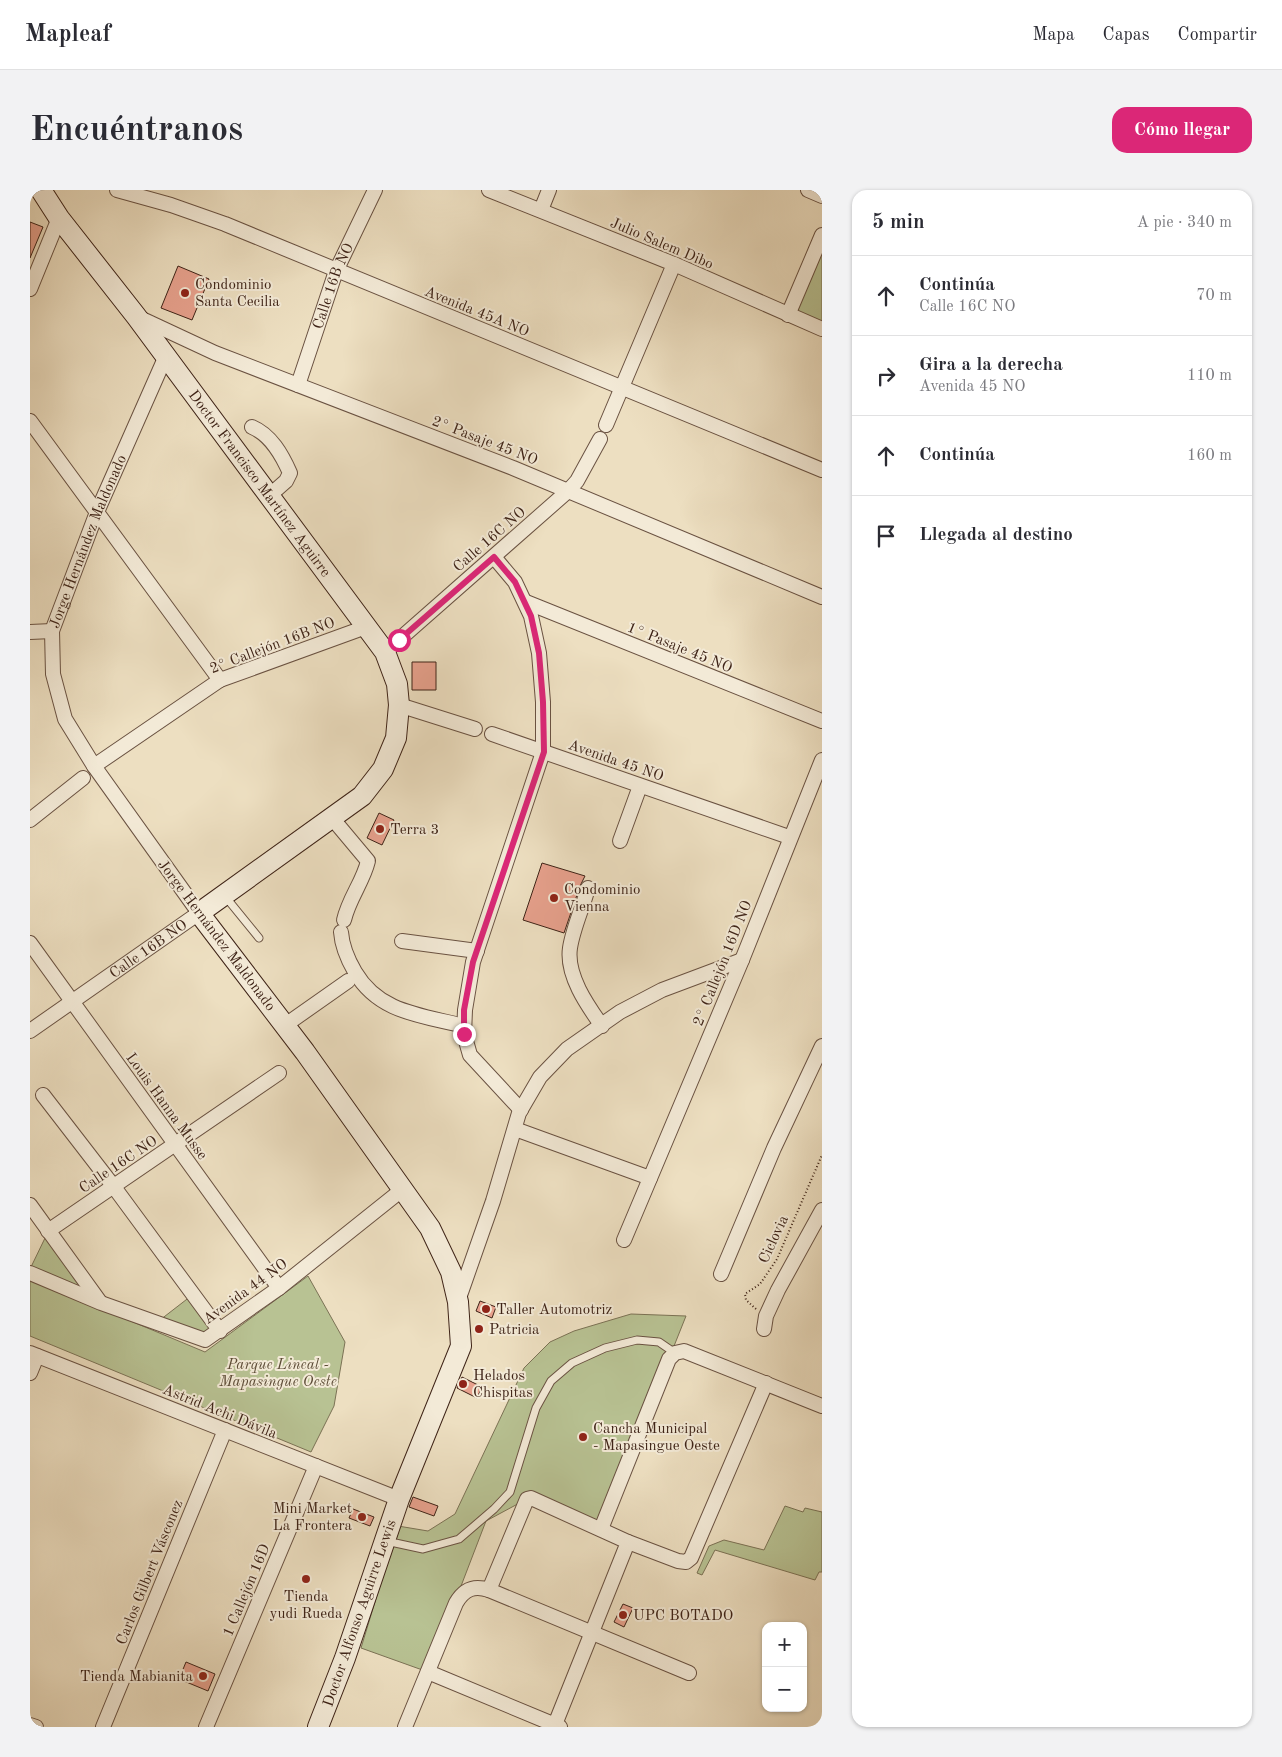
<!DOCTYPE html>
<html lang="es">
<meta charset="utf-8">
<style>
body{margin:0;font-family:"Old Standard TT",serif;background:#f2f2f3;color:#2b2b33}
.controls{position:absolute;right:15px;bottom:15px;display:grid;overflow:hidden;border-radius:10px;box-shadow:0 1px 4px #0004}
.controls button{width:45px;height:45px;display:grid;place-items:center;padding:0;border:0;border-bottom:1px solid #e1e1e2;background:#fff;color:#2b2b33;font:25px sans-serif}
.stop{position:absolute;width:15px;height:15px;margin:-11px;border:4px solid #db2777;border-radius:50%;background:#fff}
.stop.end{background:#db2777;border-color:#fff;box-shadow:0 1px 5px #0008}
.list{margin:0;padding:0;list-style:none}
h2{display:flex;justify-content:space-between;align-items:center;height:65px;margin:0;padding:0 20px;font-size:21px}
h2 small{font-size:16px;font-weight:400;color:#7c7c81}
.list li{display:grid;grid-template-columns:32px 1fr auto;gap:15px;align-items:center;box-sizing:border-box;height:80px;padding:0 20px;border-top:1px solid #e1e1e2}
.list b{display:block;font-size:19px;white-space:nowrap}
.list p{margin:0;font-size:16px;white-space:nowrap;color:#7c7c81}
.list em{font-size:16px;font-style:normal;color:#7c7c81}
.icon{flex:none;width:28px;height:28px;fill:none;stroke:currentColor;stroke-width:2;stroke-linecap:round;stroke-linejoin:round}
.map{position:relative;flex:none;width:792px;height:1537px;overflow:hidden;border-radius:15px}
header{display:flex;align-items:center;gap:30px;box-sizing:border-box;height:70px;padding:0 25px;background:#fff;border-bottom:1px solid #e1e1e2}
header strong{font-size:24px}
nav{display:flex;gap:28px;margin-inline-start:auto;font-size:18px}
.intro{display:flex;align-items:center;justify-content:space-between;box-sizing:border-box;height:120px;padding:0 30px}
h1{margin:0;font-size:35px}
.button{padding:12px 22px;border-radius:15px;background:#db2777;color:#fff;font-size:18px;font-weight:700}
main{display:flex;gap:30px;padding:0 30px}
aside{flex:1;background:#fff;border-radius:15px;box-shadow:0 1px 4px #0004}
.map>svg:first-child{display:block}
</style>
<header>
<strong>Mapleaf</strong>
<nav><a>Mapa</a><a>Capas</a><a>Compartir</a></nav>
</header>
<div class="intro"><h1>Encuéntranos</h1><a class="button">Cómo llegar</a></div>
<main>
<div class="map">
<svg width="792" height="1537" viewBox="0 0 792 1537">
<rect width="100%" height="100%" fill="#eddfc1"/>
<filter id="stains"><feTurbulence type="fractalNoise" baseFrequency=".004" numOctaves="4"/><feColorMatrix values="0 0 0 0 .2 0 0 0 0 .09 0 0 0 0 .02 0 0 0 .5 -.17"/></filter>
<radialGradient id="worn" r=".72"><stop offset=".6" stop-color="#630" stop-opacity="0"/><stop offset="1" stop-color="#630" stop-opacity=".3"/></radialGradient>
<!-- green -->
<path fill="#b8c293" stroke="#7b7255" d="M 792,61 L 792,133 L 766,122 Z
M 16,1046 L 57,1100 L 1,1077 Z
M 278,1086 L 315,1152 L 304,1216 L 281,1262 L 0,1146 L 0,1089 L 175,1162 Z
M 161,1106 L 184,1139 L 175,1146 L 130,1130 Z
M 601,1124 L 656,1126 L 571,1339 L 497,1309 L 456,1331 L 398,1482 L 331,1458 L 368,1336 L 398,1341 L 425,1324 L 494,1178 L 520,1152 L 544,1141 Z
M 755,1316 L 773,1322 L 775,1318 L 792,1322 L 792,1382 L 789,1382 L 785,1390 L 685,1360 L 672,1385 L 667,1383 L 679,1356 L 694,1350 L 734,1360 Z"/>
<!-- building -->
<path fill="#e7a18d" stroke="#3e2317" d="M 0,32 L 13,37 L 0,68 Z
M 148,76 L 179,89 L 162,130 L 131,118 Z
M 382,472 L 406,472 L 406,500 L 382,500 Z
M 349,623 L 364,630 L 352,655 L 337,648 Z
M 512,673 L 555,686 L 550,696 L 534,743 L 493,730 Z
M 450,1111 L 466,1117 L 462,1128 L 446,1121 Z
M 432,1187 L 452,1197 L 447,1208 L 427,1198 Z
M 383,1307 L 408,1316 L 404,1326 L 379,1317 Z
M 323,1319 L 344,1327 L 340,1336 L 319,1328 Z
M 593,1414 L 603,1418 L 594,1437 L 584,1432 Z
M 156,1472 L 185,1484 L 178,1501 L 149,1489 Z"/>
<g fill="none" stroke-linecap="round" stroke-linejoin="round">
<defs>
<path id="lane" d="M 194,705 L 229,748
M 356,1351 L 393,1359 L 429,1349 L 464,1319 L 480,1302 L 506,1218 L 521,1191 L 542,1173 L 575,1158 L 607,1150 L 629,1152 L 645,1163"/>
<g id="street">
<path d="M 87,0 L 141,15 L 195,34 L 792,280"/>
<path d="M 459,0 L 644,74 L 792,139"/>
<path d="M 778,0 L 792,6"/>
<path d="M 511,20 L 519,0"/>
<path d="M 0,99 L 29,28"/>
<path d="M 758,125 L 792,45"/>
<path d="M 110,128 L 185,163 L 483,278 L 792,407"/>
<path id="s1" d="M 268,195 L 306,81 L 345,0"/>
<path d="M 0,231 L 190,490"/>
<path d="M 576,235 L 644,74"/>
<path d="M 222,237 C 241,245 252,265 260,283 L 256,291 L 239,306"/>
<path d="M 464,367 L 485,392 L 501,426 L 509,463 L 513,512 L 513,562 L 443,772 L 435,820 L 434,844 L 440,865 L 491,920"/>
<path d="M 496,412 L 792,531"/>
<path d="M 0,442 L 22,441"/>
<path d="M 355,462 L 538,301 L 547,291 L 570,249"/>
<path d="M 369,515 L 445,539"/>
<path d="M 462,544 L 759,647"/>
<path d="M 64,576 L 190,490 L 336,437"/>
<path d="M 302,628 L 338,671 C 333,692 319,708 314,730"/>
<path d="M 0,630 L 53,588"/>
<path d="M 590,651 L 610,596"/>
<path d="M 558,698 C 553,717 543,738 540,758 C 536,785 557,815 572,836"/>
<path d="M 311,742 C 312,756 318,770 325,782 C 349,823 391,825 434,836"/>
<path d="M 372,751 L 447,761"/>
<path d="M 0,753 L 249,1098"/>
<path d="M 254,836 L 318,791"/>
<path id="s2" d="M 0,841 L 169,723 L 64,576 L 35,529 L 23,484 L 22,441 L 67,322 L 135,168"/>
<path d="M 13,905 L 84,997 L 190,1141"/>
<path d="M 485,939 L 620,988"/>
<path d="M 0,1015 L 70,1112"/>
<path d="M 18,1041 L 249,883"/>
<path d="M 594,1050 L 712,770 L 792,570"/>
<path d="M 0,1083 L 71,1113 L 175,1150 L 249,1098 L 373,999"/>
<path d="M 691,1084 L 744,958 L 792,856"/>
<path d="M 428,1111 L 463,1011 L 489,923 L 510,887 L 537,859 L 590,822 L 632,800 L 712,770"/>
<path d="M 734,1139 L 736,1126 L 748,1100 L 792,1020"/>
<path d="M 0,1163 L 369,1309"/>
<path d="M 0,1183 L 7,1166"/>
<path d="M 571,1339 L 639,1169 L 645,1163 L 654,1161 L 792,1216"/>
<path d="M 598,1352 L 648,1371 L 656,1372 L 661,1368 L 736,1193"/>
<path d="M 459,1400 L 497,1309 L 501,1308 L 598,1352 L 524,1537"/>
<path d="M 398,1482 L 530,1537"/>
<path d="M 0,1535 L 6,1537"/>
<path d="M 73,1537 L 195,1240"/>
<path d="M 176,1537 L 286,1276"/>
<path d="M 375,1537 L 426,1413 C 434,1399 444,1395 459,1400 L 659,1483"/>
</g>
<g id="secondary">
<path id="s3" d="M 11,0 L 29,28 L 106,126 L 355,462 L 367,494 L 369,515 L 366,548 L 353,579 L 332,606 L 169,723 L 275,862 L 400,1038 L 421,1082 L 428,1112 L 431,1156 L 369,1309 L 315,1468 L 288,1537"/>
</g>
</defs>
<!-- lane casing -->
<use href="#lane" stroke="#6a5242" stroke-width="9"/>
<!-- street casing -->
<use href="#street" stroke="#6a5242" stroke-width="16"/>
<!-- secondary casing -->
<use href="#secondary" stroke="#3e2317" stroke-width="22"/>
<!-- path -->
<path stroke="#3e2317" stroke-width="2" stroke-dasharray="1 2.5" stroke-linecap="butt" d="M 726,1119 L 716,1110 L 715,1104 L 730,1094 L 747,1069 L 792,965"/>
<!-- lane -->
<use href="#lane" stroke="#f3ead7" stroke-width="7"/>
<!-- street -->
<use href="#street" stroke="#f3ead7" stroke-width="14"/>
<!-- secondary -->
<use href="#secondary" stroke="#f3ead7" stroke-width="20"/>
</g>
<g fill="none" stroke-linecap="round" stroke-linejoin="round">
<!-- route -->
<path stroke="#db2777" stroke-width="6" d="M 369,450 L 464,367 L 485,392 L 501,426 L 509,463 L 513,512 L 514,562 L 443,772 L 434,820 L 434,844"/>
</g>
<!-- markers -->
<g fill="#8f2418" stroke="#f3ead7" stroke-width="2">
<circle cx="155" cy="103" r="5"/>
<circle cx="350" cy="639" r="5"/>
<circle cx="524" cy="708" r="5"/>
<circle cx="456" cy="1119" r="5"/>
<circle cx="449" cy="1139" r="5"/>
<circle cx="433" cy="1194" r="5"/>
<circle cx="553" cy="1247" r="5"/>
<circle cx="332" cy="1327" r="5"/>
<circle cx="276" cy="1389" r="5"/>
<circle cx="593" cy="1425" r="5"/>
<circle cx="173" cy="1486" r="5"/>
</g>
<g text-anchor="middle" stroke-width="4" stroke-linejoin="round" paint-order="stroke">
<!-- street labels -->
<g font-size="15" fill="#3e2317" stroke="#f3ead7">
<text transform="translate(632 53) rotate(23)" y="5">Julio Salem Dibo</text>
<text dy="5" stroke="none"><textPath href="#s1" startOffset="105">Calle 16B NO</textPath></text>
<text transform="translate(447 121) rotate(22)" y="5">Avenida 45A NO</text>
<text transform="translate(455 250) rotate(21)" y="5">2° Pasaje 45 NO</text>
<text dy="5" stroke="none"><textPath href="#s3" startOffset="366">Doctor Francisco Martínez Aguirre</textPath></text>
<text transform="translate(459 349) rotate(-41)" y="5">Calle 16C NO</text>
<text dy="5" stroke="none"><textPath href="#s2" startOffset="628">Jorge Hernández Maldonado</textPath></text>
<text transform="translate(242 455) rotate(-21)" y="5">2° Callejón 16B NO</text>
<text transform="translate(650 457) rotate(22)" y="5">1° Pasaje 45 NO</text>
<text transform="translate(586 570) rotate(19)" y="5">Avenida 45 NO</text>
<text transform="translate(187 745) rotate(53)" y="5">Jorge Hernández Maldonado</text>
<text dy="5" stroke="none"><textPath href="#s2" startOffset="144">Calle 16B NO</textPath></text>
<text transform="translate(692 773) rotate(-68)" y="5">2° Callejón 16D NO</text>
<text transform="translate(137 916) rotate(54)" y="5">Louis Hanna Musse</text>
<text transform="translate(88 974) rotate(-34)" y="5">Calle 16C NO</text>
<text transform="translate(743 1049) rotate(-65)" y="5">Ciclovia</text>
<text transform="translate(215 1101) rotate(-36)" y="5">Avenida 44 NO</text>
<text transform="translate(190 1221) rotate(22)" y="5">Astrid Achi Dávila</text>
<text transform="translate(119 1382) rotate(-68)" y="5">Carlos Gilbert Vásconez</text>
<text transform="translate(216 1400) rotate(-67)" y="5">1 Callejón 16D</text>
<text transform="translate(329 1423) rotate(-71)" y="5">Doctor Alfonso Aguirre Lewis</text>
</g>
<!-- poi labels -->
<g font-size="15" fill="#3e2317" stroke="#f3ead7" text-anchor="start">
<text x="165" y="99">Condominio<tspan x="165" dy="17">Santa Cecilia</tspan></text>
<text x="360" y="644">Terra 3</text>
<text x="534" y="704">Condominio<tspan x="534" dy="17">Vienna</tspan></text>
<text x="466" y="1124">Taller Automotriz</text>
<text x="459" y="1144">Patricia</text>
<text x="443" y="1190">Helados<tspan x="443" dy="17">Chispitas</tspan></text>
<text x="563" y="1243">Cancha Municipal<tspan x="563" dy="17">- Mapasingue Oeste</tspan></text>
<text x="322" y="1323" text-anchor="end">Mini Market<tspan x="322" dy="17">La Frontera</tspan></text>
<text x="276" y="1411" text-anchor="middle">Tienda<tspan x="276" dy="17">yudi Rueda</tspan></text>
<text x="603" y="1430">UPC BOTADO</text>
<text x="163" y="1491" text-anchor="end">Tienda Mabianita</text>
</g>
<!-- park labels -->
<g font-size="15" font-style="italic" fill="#5c4b36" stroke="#f3ead7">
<text x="248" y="1179">Parque Lineal -<tspan x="248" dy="17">Mapasingue Oeste</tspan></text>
</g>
</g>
<rect width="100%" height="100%" filter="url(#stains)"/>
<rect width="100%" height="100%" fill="url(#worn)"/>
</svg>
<div class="controls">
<button>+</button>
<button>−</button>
</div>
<div class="stop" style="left:369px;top:450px"></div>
<div class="stop end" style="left:434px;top:844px"></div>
</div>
<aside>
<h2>5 min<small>A pie · 340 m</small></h2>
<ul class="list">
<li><svg class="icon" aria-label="ahead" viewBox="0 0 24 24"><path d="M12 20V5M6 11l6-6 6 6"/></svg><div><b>Continúa</b><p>Calle 16C NO</p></div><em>70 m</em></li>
<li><svg class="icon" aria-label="right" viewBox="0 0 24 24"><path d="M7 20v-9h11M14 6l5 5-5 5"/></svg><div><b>Gira a la derecha</b><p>Avenida 45 NO</p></div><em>110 m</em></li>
<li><svg class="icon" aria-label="ahead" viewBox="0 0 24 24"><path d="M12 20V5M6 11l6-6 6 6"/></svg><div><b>Continúa</b></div><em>160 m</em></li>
<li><svg class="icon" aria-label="arrive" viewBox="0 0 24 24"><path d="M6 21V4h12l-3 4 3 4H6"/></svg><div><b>Llegada al destino</b></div></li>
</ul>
</aside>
</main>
